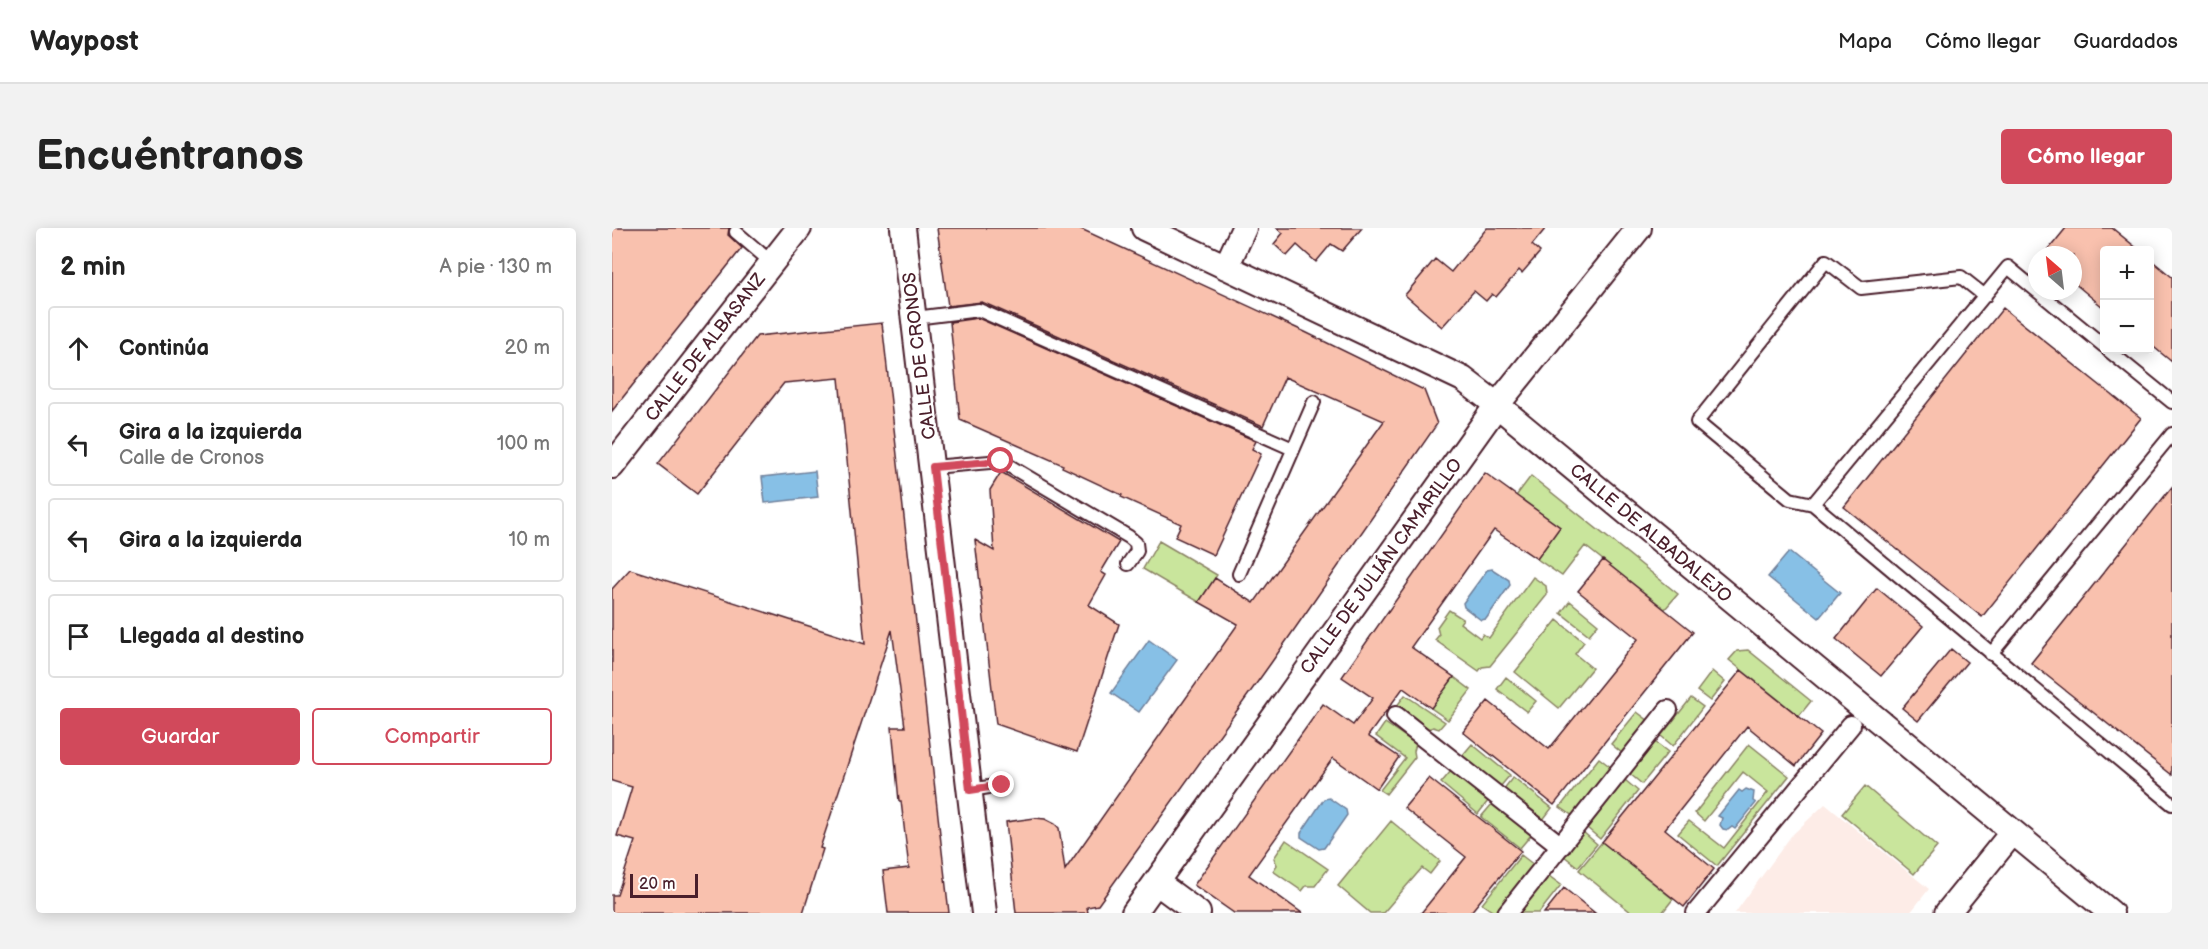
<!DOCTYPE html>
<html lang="es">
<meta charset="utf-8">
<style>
body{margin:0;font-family:"Balsamiq Sans",sans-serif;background:#f2f2f2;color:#222}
.controls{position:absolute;right:18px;top:18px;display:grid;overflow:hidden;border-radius:6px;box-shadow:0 3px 15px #0003}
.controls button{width:54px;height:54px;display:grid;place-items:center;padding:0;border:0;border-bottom:2px solid #e0e0e0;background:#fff;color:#222;font:30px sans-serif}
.compass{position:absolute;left:1416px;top:18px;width:54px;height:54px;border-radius:50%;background:#fff;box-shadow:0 3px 15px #0003;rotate:332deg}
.scale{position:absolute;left:18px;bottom:15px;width:68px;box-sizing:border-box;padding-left:6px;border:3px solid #4a1f2b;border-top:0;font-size:16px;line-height:21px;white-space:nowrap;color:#4a1f2b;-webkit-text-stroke:4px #fff;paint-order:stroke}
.stop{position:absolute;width:18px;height:18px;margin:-14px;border:4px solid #d1495b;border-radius:50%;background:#fff}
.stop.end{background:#d1495b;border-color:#fff;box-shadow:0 2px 6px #0008}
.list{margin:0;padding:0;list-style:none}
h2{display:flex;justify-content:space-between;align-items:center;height:78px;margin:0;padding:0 24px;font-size:26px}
h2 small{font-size:20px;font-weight:400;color:#767676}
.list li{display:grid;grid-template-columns:39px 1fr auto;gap:18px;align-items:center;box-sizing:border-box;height:84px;margin:0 12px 12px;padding:0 12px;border:2px solid #e0e0e0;border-radius:6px}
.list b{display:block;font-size:22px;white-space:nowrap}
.list p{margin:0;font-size:20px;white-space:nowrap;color:#767676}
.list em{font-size:20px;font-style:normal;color:#767676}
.actions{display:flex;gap:12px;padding:18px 24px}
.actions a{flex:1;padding:14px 0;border:2px solid #d1495b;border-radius:6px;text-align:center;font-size:21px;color:#d1495b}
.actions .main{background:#d1495b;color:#fff}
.icon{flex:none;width:33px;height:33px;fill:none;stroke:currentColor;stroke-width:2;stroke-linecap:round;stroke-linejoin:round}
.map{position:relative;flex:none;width:1560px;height:685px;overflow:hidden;border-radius:6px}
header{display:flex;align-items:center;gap:36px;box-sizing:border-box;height:84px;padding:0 30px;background:#fff;border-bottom:2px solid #e0e0e0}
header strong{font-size:28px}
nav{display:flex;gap:33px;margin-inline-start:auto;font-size:21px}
.intro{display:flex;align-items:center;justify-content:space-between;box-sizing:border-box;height:144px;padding:0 36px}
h1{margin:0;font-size:42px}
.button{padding:15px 27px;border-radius:6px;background:#d1495b;color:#fff;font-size:21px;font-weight:700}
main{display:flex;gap:36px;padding:0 36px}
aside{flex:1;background:#fff;border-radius:6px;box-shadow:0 3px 15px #0003}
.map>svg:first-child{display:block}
</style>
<header>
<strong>Waypost</strong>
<nav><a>Mapa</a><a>Cómo llegar</a><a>Guardados</a></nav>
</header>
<div class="intro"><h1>Encuéntranos</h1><a class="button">Cómo llegar</a></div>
<main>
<aside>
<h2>2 min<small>A pie · 130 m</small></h2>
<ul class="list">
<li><svg class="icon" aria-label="ahead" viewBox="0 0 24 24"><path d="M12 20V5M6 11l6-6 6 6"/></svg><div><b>Continúa</b></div><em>20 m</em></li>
<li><svg class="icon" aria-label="left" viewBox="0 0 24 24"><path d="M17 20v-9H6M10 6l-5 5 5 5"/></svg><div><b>Gira a la izquierda</b><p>Calle de Cronos</p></div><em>100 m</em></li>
<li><svg class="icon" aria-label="left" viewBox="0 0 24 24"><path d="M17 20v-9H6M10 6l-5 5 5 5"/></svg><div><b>Gira a la izquierda</b></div><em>10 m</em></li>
<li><svg class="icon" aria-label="arrive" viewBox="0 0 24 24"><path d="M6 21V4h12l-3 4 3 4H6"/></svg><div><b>Llegada al destino</b></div></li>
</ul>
<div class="actions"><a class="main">Guardar</a><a>Compartir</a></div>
</aside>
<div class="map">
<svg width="1560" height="685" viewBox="0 0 1560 685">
<rect width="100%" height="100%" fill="#fff"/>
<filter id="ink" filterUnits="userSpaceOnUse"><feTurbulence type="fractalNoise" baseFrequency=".0167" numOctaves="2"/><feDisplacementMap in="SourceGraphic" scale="12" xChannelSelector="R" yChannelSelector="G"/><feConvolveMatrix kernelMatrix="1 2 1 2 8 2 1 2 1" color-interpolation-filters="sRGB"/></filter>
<g filter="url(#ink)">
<!-- built -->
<path fill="#fdece7" d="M 1213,576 L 1317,661 L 1298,685 L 1123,685 L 1179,608 Z"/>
<!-- green -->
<path fill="#c9e59c" stroke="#8a8264" stroke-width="1.5" d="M 919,248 L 1066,366 L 1053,381 L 973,318 L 950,348 L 925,331 L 948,299 L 904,268 Z
M 547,313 L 605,347 L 587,374 L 531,341 Z
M 921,349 L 934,358 L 935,367 L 878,438 L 870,439 L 867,443 L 823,412 L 827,407 L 825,399 L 837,382 L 851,391 L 848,395 L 868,410 L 871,406 L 877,410 Z
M 958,373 L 986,396 L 977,407 L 949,385 Z
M 945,392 L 972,414 L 963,426 L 980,440 L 947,480 L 903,444 Z
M 1136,422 L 1199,473 L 1187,488 L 1117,432 L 1125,423 Z
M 1100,443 L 1113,454 L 1098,473 L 1085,463 Z
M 842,449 L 859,462 L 836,492 L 819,480 Z
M 894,449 L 924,473 L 915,484 L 885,461 Z
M 793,467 L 833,494 L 827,501 L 821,499 L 814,502 L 784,479 Z
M 1079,470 L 1091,479 L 1061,518 L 1049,508 Z
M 1025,484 L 1037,493 L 1011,526 L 999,516 Z
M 773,495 L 804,516 L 802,523 L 803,529 L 774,566 L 768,562 L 793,530 L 764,508 Z
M 1043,514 L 1056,524 L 1030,556 L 1018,546 Z
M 860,516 L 898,547 L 888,559 L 850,528 Z
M 1137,516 L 1177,548 L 1105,638 L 1066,606 L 1077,593 L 1112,620 L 1156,564 L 1131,544 L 1092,593 L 1083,585 Z
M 987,530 L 1000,540 L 961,588 L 948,579 Z
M 839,543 L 876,573 L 866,586 L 829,555 Z
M 901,549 L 940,580 L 930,593 L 891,562 Z
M 1013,552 L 1026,563 L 988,611 L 975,600 Z
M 1253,558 L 1325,619 L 1302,646 L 1230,586 Z
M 880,576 L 919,607 L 908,620 L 869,589 Z
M 779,593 L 828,633 L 818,646 L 810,640 L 771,685 L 758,685 L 726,658 Z
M 971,604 L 985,616 L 966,639 L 952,628 Z
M 674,612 L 716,641 L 703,658 L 694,658 L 690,663 L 661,643 L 665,637 L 662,630 Z
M 990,614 L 1061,671 L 1050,685 L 1020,685 L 967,642 Z
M 909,627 L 922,637 L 883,685 L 870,676 Z
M 937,648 L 949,657 L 927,685 L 906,685 Z"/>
<!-- water -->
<path fill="#87c0e6" stroke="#6f809b" stroke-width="1.5" d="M 203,243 L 206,269 L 153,275 L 150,249 Z
M 1177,324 L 1228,365 L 1207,390 L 1156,349 Z
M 880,341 L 897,352 L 898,357 L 874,391 L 869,392 L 852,379 L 851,375 L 875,342 Z
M 537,412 L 565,432 L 527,484 L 499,465 Z
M 1134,561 L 1142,564 L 1141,573 L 1144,575 L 1123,601 L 1120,599 L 1116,602 L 1111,601 L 1108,597 L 1110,590 L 1106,588 L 1127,562 L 1130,564 Z
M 717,570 L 734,582 L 735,587 L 712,620 L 707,621 L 689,609 L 689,605 L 712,571 Z"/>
<!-- building -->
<path fill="#f9c1ae" stroke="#4a1f2b" stroke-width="1.5" d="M 0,0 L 117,0 L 116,7 L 130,20 L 0,183 Z
M 325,0 L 467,0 L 693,104 L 812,162 L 825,196 L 659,435 L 486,677 L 475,679 L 476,685 L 404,685 L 394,594 L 423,590 L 433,591 L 443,596 L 447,600 L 453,642 L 626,396 L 587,374 L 603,350 L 642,375 L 772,193 L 673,149 L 651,198 L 370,74 L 336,78 Z
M 665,0 L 750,0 L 730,23 L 719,16 L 704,34 L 685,17 L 675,28 L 662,16 L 671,5 Z
M 875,0 L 934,0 L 920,17 L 928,24 L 910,45 L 907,42 L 884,69 L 880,66 L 874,73 L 862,63 L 830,99 L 793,67 L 823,31 L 839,44 Z
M 1454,0 L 1500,0 L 1527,22 L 1492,22 L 1492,80 L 1461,54 L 1461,27 L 1432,27 Z
M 1538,31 L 1560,49 L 1560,134 L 1538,116 Z
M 1391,80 L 1529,190 L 1370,389 L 1232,279 Z
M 366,90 L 644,213 L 640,221 L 649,226 L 602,327 L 563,309 L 569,296 L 509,269 L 510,267 L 450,239 L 451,237 L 348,192 L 338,94 Z
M 270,95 L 337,685 L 276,685 L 271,643 L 297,640 L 289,573 L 287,573 L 280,499 L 293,499 L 280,402 L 208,620 L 211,621 L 191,685 L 0,685 L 0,667 L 5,667 L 23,613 L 5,608 L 20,559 L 0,553 L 0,361 L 18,341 L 253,416 L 227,150 L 172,155 L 85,266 L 46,236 L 145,108 Z
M 389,244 L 507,314 L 489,344 L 494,347 L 477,377 L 507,396 L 465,524 L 384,496 L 363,312 L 382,323 L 378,262 Z
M 873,245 L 948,299 L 925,331 L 882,302 L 799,419 L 842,449 L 819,480 L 791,460 L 756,508 L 787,529 L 765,561 L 721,530 L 637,647 L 690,685 L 622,685 L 582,657 L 711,476 L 741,497 L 761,470 L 730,449 Z
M 1560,259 L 1560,547 L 1419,435 Z
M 991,332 L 1081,404 L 942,577 L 851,504 L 876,473 L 937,521 L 1026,411 L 966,363 Z
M 1265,360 L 1311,398 L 1269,448 L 1224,411 Z
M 1339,421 L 1355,434 L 1306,493 L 1290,480 Z
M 1129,442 L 1209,506 L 1184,538 L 1135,498 L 1053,601 L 1102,641 L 1072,679 L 990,614 Z
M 817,550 L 909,623 L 858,685 L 809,685 L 854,629 L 792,580 Z
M 952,660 L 983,685 L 932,685 Z"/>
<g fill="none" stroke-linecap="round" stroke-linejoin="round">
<defs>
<path id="service" d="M 124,4 L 159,34
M 303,90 L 367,82 L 681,221
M 1492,118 L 1396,39 L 1201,276 L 1560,576
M 1496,122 L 1560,174
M 321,239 L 389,233 L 517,309 L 524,315 L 525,323 L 516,336
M 1201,276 L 1178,271 L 1085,194 L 1214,33 L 1249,60 L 1349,49 L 1373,68
M 627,346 L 702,174
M 1379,426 L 1560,206
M 358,562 L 390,557"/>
<path id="pedestrian" d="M 784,488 L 949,618
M 895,685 L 1056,482
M 1084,685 L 1239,497"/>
<path id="minor" d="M 291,0 L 372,685
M 532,0 L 851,151 L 885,177 L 1499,685
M 614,39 L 632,0
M 0,238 L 187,0
M 544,654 L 586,685
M 522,685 L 885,177 L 1027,0
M 1335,685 L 1400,605"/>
</defs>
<!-- service casing -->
<use href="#service" stroke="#4a1f2b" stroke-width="16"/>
<!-- pedestrian casing -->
<use href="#pedestrian" stroke="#4a1f2b" stroke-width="22"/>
<!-- minor casing -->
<use href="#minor" stroke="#4a1f2b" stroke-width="28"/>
<!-- service -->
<use href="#service" stroke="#fff" stroke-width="12"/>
<!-- pedestrian -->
<use href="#pedestrian" stroke="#fff" stroke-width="18"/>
<!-- minor -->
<use href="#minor" stroke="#fff" stroke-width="24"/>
</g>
</g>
<g fill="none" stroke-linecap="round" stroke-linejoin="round" filter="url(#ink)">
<!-- route -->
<path stroke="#d1495b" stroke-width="8" d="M 389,233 L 321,239 L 358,562 L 390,557"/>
</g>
<g text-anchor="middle" stroke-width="4.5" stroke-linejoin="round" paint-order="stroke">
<!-- street labels -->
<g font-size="18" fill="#4a1f2b" stroke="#fff">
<text transform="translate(93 119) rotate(-52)" y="6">CALLE DE ALBASANZ</text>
<text transform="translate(307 128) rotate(-97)" y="6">CALLE DE CRONOS</text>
<text transform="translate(1039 305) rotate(40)" y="6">CALLE DE ALBADALEJO</text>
<text transform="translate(769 338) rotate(-54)" y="6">CALLE DE JULIÁN CAMARILLO</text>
</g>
</g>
</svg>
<div class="controls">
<button>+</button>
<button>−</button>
</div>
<svg class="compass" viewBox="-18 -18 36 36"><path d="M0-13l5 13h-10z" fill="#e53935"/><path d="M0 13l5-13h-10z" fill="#767676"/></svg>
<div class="scale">20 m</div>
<div class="stop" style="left:389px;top:233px"></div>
<div class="stop end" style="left:390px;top:557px"></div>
</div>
</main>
